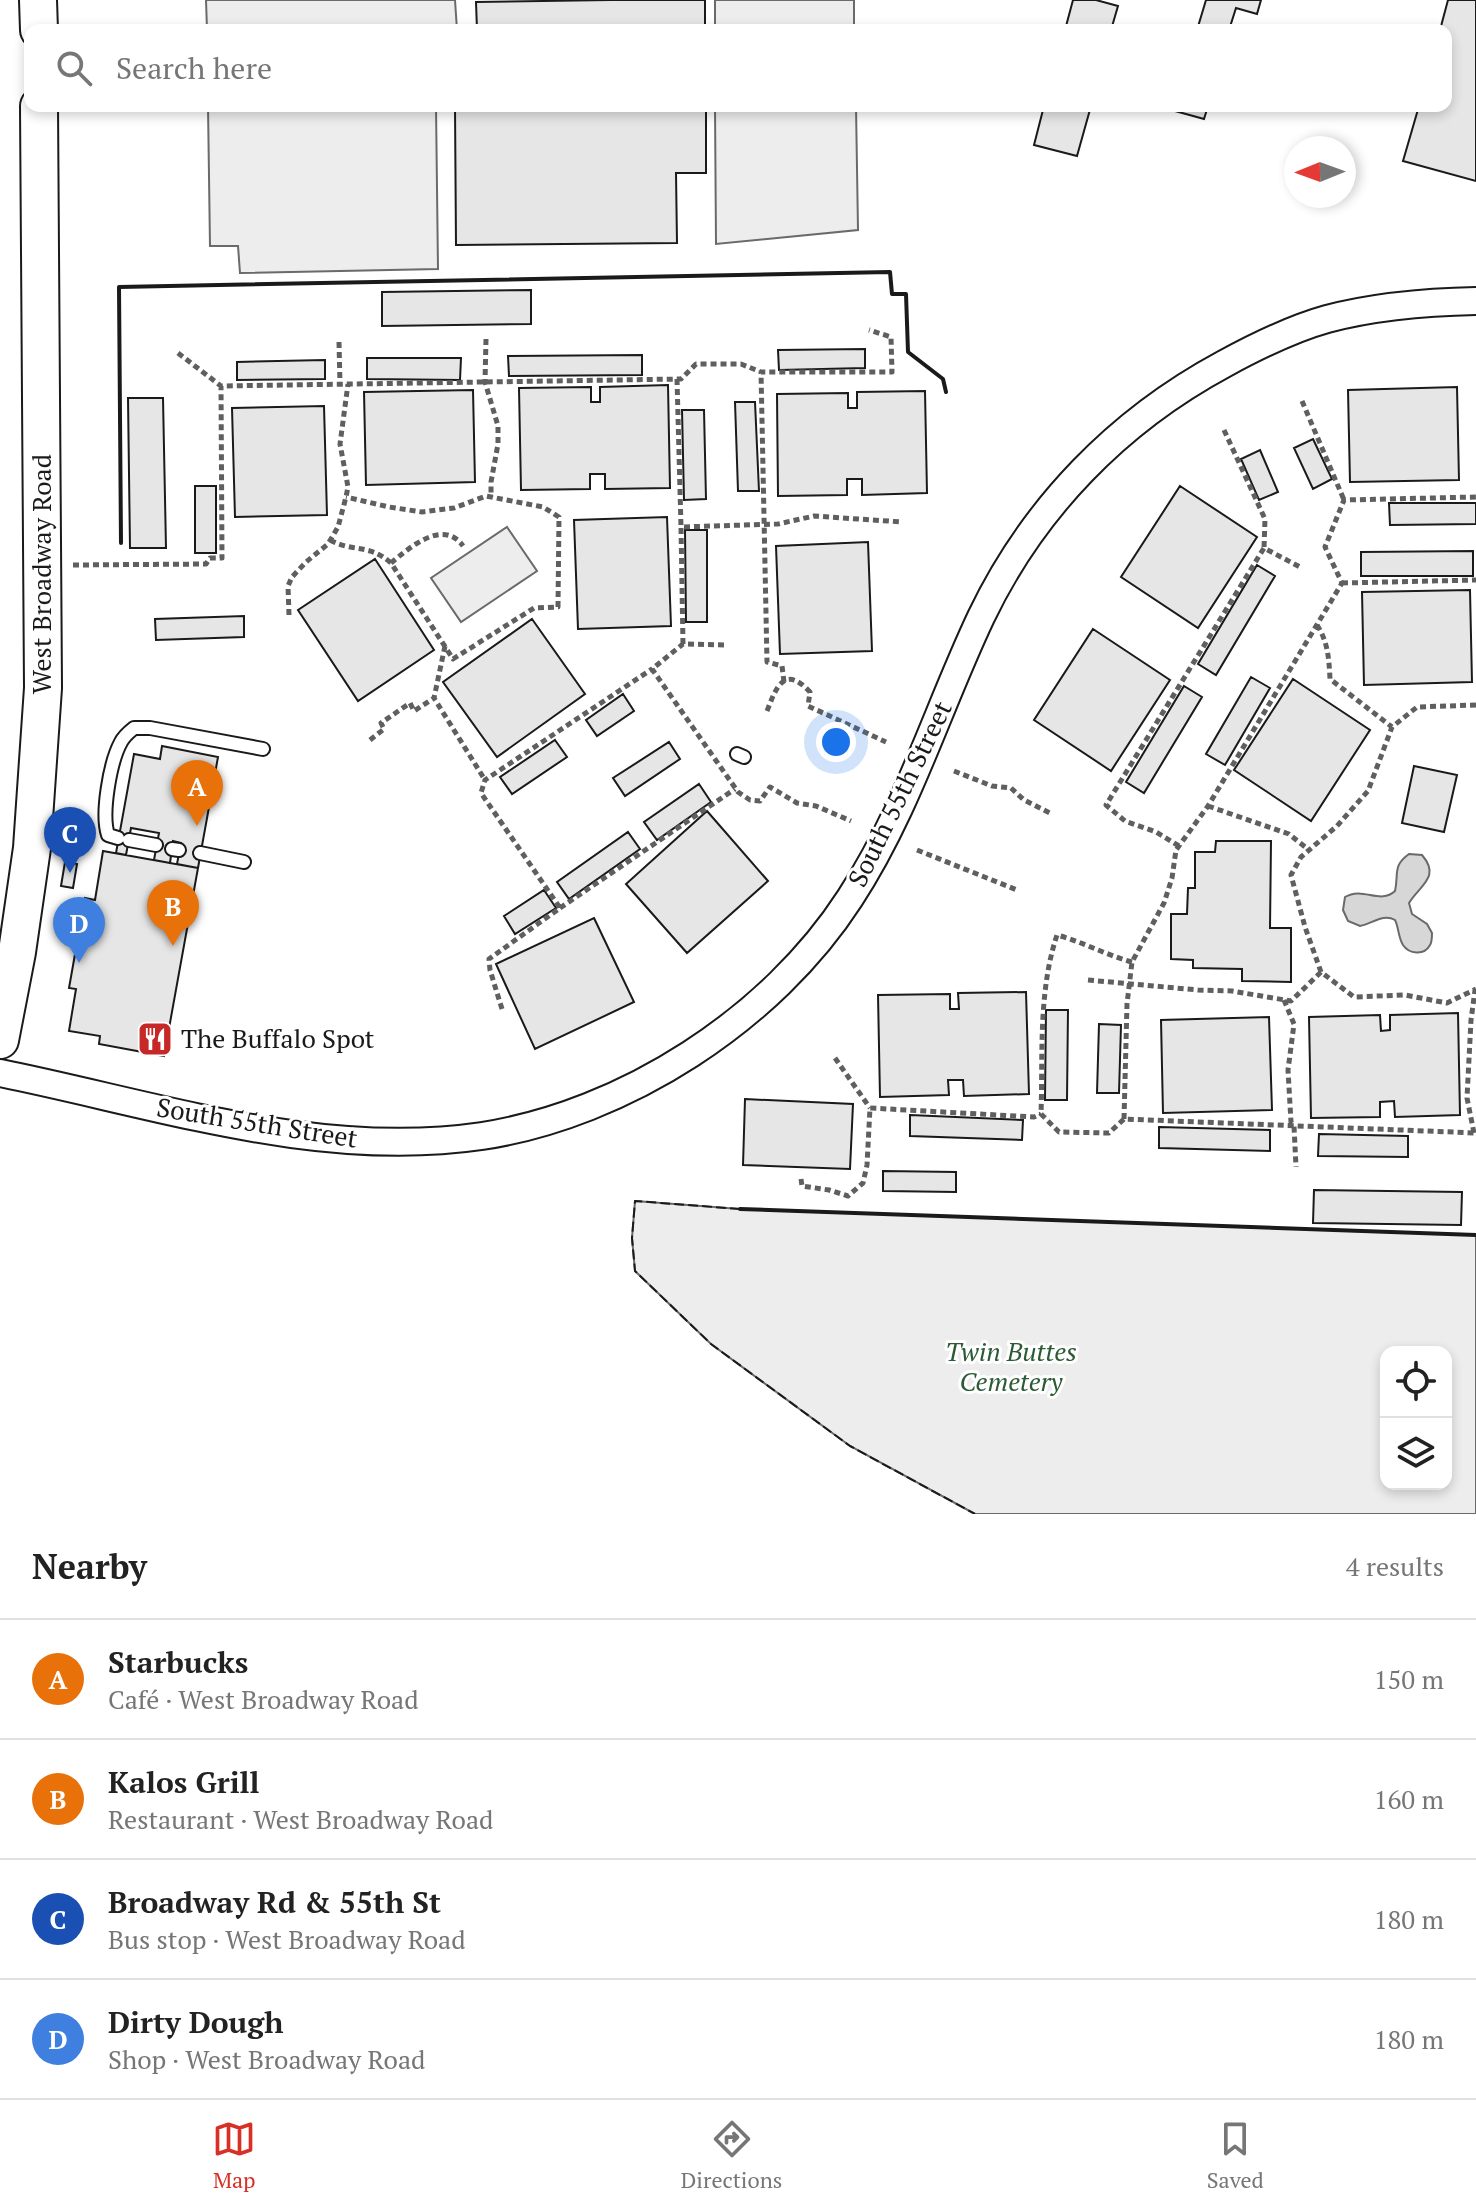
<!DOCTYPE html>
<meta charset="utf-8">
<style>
body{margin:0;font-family:"PT Serif",serif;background:#f6f6f6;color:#222}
.controls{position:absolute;right:24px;bottom:24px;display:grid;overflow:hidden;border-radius:16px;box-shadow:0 4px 12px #0003}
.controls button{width:72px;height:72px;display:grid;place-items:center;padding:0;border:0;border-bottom:2px solid #e0e0e0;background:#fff;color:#222;font:40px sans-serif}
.compass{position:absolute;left:1284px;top:136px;width:72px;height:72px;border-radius:50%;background:#fff;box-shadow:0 4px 12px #0003;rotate:269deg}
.you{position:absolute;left:836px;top:742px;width:28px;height:28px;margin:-20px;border:6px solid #fff;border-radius:50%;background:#1a73e8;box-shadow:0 0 0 12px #1a73e833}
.badge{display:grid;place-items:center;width:52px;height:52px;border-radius:50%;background:#d93025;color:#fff;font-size:26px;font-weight:700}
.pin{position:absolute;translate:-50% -66px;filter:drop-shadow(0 2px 4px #0008)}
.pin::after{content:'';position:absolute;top:42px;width:28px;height:24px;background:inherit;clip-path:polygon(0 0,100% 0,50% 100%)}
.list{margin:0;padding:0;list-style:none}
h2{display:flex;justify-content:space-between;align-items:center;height:104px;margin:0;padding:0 32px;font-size:34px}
h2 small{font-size:26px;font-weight:400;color:#767676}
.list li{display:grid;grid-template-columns:52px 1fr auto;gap:24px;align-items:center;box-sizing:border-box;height:120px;padding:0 32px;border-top:2px solid #e0e0e0}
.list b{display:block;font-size:30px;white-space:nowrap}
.list p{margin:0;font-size:26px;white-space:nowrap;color:#767676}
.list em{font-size:26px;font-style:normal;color:#767676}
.icon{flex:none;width:44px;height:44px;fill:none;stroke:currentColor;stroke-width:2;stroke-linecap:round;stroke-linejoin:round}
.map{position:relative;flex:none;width:1476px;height:1514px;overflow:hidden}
.search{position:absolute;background:#fff;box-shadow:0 4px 12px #0003;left:24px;right:24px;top:24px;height:88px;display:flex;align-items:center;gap:20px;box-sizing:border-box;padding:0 28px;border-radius:16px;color:#767676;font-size:30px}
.sheet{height:584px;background:#fff}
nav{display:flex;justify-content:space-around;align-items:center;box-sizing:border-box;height:112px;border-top:2px solid #e0e0e0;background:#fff;font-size:22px;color:#767676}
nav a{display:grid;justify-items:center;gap:4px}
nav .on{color:#d93025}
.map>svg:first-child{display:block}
</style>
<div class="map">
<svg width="1476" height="1514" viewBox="0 0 1476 1514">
<rect width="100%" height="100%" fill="#fff"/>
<!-- built -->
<path fill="#ededed" stroke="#6a6a6a" stroke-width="2" fill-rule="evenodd" d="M 206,0 L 455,0 L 457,30 L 207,30 Z
M 715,0 L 854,0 L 854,30 L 715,30 Z
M 208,106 L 436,106 L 438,269 L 240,273 L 238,246 L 210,246 Z
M 715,106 L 856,106 L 858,230 L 716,244 Z
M 507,527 L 537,571 L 461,622 L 431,578 Z
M 635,1201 L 740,1209 L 1476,1235 L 1476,1514 L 975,1514 L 850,1446 L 711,1344 L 635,1271 L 632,1238 ZM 1386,1352 L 1446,1352 L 1446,1484 L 1386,1484 Z"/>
<!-- water -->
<path fill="#d7d7d7" stroke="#6a6a6a" stroke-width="2" d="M 1409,854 L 1422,855 C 1441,877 1420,885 1409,903 L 1412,914 L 1427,924 L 1432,933 C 1432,936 1432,942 1430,945 C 1424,956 1409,954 1403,945 C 1398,937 1399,928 1395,920 C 1383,913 1372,924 1360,926 L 1348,921 L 1343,910 L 1345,897 C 1363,886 1380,905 1395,891 C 1399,874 1392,866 1409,854 Z"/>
<!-- building -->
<path fill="#e6e6e6" stroke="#1a1a1a" stroke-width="2" d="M 611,0 L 705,0 L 705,30 L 477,30 L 476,2 Z
M 1073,0 L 1096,0 L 1118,6 L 1111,30 L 1065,30 Z
M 1206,0 L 1261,0 L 1257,14 L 1236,8 L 1229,30 L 1197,30 Z
M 1448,0 L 1476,0 L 1476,181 L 1403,161 L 1419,106 L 1446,106 L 1446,30 L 1440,30 Z
M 455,106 L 706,106 L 706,173 L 676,173 L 677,243 L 456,245 Z
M 1044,106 L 1091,106 L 1077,156 L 1034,145 Z
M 1176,106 L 1208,106 L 1204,119 L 1175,111 Z
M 531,290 L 531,324 L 382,326 L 382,292 Z
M 865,349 L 865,368 L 779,370 L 778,350 Z
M 642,355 L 642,375 L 509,376 L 508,356 Z
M 367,358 L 461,358 L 460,380 L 367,379 Z
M 325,360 L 325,379 L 237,380 L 237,362 Z
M 668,385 L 670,488 L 605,489 L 605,474 L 590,474 L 590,489 L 521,490 L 519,388 L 591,387 L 591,402 L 600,402 L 600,387 Z
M 1457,387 L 1459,480 L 1350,482 L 1348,390 Z
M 473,390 L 475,482 L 366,485 L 364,392 Z
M 925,391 L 927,493 L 862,495 L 862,479 L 847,479 L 847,495 L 778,496 L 777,394 L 848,393 L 848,408 L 857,408 L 857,392 Z
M 128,398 L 163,398 L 166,548 L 130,548 Z
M 735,402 L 755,402 L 759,491 L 738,491 Z
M 324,406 L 327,515 L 235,517 L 232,408 Z
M 682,410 L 704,410 L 706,499 L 684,500 Z
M 1313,439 L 1332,479 L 1313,489 L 1294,448 Z
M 1260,450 L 1278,492 L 1259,500 L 1241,459 Z
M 195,486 L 216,486 L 216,553 L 195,553 Z
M 1180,486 L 1257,537 L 1198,628 L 1121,577 Z
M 1389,503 L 1476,503 L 1476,524 L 1390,525 Z
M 667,517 L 671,626 L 578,629 L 574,520 Z
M 685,530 L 707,530 L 707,622 L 686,622 Z
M 868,542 L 872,651 L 780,654 L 776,546 Z
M 1473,551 L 1473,576 L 1361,576 L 1361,552 Z
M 375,559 L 434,650 L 358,701 L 298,610 Z
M 1257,565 L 1275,576 L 1216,675 L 1198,664 Z
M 1470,590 L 1472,682 L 1364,685 L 1362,592 Z
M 244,616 L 244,637 L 156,640 L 155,619 Z
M 532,619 L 585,694 L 497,757 L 443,682 Z
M 1093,629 L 1170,680 L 1111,771 L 1034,720 Z
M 1251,677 L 1270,688 L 1225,765 L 1206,754 Z
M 1293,679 L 1370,730 L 1311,821 L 1234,770 Z
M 1184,686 L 1202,697 L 1144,793 L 1126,782 Z
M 623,694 L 634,711 L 597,736 L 586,720 Z
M 555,740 L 567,757 L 512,794 L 500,777 Z
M 669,742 L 680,759 L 625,796 L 613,778 Z
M 162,746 L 218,757 L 198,868 L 177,864 L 181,843 L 173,841 L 170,863 L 154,860 L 159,833 L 131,828 L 126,855 L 116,853 L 134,754 L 160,759 Z
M 1414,766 L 1457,775 L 1444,832 L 1402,823 Z
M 699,784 L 711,802 L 657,840 L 644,822 Z
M 707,811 L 768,881 L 687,953 L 626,884 Z
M 628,832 L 640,849 L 569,899 L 557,882 Z
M 1216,841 L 1271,841 L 1270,928 L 1291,928 L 1291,982 L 1242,981 L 1242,969 L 1193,968 L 1193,960 L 1171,959 L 1171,914 L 1187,914 L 1188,888 L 1195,888 L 1195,852 L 1215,852 Z
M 103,851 L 198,868 L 164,1056 L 99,1044 L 100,1036 L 69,1031 L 76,989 L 69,988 L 85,898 L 95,900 Z
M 65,862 L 77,864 L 73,888 L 61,886 Z
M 544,890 L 556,908 L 515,934 L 504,916 Z
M 594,918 L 634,1002 L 535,1049 L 496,964 Z
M 1026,992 L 1029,1094 L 964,1096 L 963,1080 L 948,1080 L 949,1095 L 880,1097 L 878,995 L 950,994 L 950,1009 L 959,1009 L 958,993 Z
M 1046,1010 L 1068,1010 L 1067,1100 L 1045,1100 Z
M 1458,1013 L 1460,1115 L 1395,1117 L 1394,1101 L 1380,1102 L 1380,1117 L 1311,1118 L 1309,1017 L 1380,1015 L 1381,1031 L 1390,1030 L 1390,1015 Z
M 1269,1017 L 1272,1110 L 1163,1113 L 1161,1020 Z
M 1099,1024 L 1121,1025 L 1119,1093 L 1097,1093 Z
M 745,1099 L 853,1104 L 850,1169 L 743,1165 Z
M 910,1115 L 1023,1120 L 1022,1140 L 910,1136 Z
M 1159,1127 L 1270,1130 L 1270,1151 L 1159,1148 Z
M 1319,1134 L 1408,1136 L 1408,1157 L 1318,1156 Z
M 883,1171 L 956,1172 L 956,1192 L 883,1191 Z
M 1314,1190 L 1462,1192 L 1461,1225 L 1313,1223 Z"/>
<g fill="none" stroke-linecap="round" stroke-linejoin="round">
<defs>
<path id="service" d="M 737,754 L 744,757
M 118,838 L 108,835 C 101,814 110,762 121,742 C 124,736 129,732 134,728 L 150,728 L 263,749
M 129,840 L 156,845
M 172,849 L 179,850
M 200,853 L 244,862"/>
<path id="minor" d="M 0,1073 C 158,1105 319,1160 482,1136 C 625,1114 772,1019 850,898 C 907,811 937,710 981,617 C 1033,508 1118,421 1224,364 C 1257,346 1291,329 1327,319 C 1376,306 1426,302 1476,301"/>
<path id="secondary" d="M 38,0 L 39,30
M 0,1040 L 17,952 L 32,848 L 43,688 L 39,106"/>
</defs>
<!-- service casing -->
<use href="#service" stroke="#1a1a1a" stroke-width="16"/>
<!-- minor casing -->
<use href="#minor" stroke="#1a1a1a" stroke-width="30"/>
<!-- secondary casing -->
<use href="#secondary" stroke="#1a1a1a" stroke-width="40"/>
<!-- path -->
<path stroke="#5f5f5f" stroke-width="5" stroke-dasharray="6 4" stroke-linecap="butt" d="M 486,339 L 485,382 L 498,426 L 498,444 L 491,482 L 491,497
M 339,342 L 340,384
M 178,353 L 221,386 L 681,379 L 696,364 L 741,364 L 761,372
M 677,379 L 681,527
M 1302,401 L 1344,500
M 1224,430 L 1265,519 L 1264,548
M 330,540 C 354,553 368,543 391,563 L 453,659 L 534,608 L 558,607 L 559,517 L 543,507 L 486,496 L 454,508 L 422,512 L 389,507 L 346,497
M 391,563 C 409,548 443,518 463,546
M 73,565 L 206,564 L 210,558 L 222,558 L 221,386
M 1342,583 L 1476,580
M 289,615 L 288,586 L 292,577 L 306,562 L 328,544 L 338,527 L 346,497 L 348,487 L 340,444 L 348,384
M 1317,625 C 1328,642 1329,659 1330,679 L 1392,727
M 683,644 L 681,527 L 778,524 L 814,516 L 902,522
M 724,645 L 683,644 L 652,669 L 738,792 L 750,800 L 760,801 L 770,787 L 797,803 L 816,806 L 851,821
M 445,646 L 434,698 L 485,780
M 784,682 L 782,666 L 767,662 L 761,372 L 892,372 L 891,337 L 869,330
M 1476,705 L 1417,707 L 1392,727 L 1368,791 L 1337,826 L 1301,857 L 1291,875 L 1305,927 L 1321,972 L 1354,997 L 1405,995 L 1447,1003 L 1476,989
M 767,711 C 776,688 784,664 810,692 L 808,706 L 886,742
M 370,740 L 384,729 L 381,723 L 410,703 L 414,711 L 434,698
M 954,771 L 992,786 L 1011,788 L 1024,800 L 1052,814
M 1208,806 L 1289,834 L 1309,850
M 1179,846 L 1156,832 L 1125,821 L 1106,805 L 1264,548 L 1300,567
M 917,850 L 1017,890
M 560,908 L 735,789
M 1132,962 C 1106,955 1083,942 1057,935 C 1038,992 1043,1055 1041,1114 L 1059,1132 L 1109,1133 L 1124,1119 L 1476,1133
M 1088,980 L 1198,990 L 1232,991 L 1291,1001 L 1321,972
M 1284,1000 L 1294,1024 L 1288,1070 L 1291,1122 L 1294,1126 L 1296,1167
M 502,1009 L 490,970 L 489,959 L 560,908 L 481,793 L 485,780 L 652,669
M 835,1058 L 870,1108
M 1124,1119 L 1127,1004 L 1132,962 L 1164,903 L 1172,878 L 1176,850 L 1208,806 L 1342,583 L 1325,547 L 1344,500 L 1476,497
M 1474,1133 L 1467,1098 L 1471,1020 L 1475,990
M 801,1179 L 802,1186 L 829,1190 L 848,1196 L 863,1183 L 867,1165 L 870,1108 L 1034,1117 L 1041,1114"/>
<!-- service -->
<use href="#service" stroke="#fff" stroke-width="12"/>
<!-- minor -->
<use href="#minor" stroke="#fff" stroke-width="26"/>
<!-- secondary -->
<use href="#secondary" stroke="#fff" stroke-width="36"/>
<!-- fence -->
<path stroke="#1a1a1a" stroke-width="2" stroke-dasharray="10 4" stroke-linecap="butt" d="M 740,1209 L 635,1201 L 632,1238 L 635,1271 L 711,1344 L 850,1446 L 975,1514"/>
<!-- wall -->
<path stroke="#1a1a1a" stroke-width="4" d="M 121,543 L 119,287 L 890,272 L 892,294 L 906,294 L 908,352 L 943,379 L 946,392
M 740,1209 L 1476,1235"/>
</g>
<!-- icons -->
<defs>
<symbol id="restaurant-square" viewBox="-11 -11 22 22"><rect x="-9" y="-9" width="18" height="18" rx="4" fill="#c62828" stroke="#fff"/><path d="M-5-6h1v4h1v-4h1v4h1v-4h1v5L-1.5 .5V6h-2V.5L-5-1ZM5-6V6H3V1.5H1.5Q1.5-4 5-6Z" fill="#fff"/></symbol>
</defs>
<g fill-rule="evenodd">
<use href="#restaurant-square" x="135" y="1019" width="40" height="40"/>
</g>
<g text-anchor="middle" stroke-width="6" stroke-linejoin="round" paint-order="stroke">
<!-- street labels -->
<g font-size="26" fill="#1a1a1a" stroke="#fff">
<text transform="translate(42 574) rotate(-90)" y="9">West Broadway Road</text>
<text transform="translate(900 794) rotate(-64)" y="9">South 55th Street</text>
<text transform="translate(257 1123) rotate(9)" y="9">South 55th Street</text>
</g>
<!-- poi labels -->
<g font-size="26" fill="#1a1a1a" stroke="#fff" text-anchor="start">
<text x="181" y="1048">The Buffalo Spot</text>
</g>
<!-- park labels -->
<g font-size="26" font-style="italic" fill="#2b5a34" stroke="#fff">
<text x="1011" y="1361">Twin Buttes<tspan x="1011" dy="30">Cemetery</tspan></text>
</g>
</g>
</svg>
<div class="controls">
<button><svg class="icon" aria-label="locate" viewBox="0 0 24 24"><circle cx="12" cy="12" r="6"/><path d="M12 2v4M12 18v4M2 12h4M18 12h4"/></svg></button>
<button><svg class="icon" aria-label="layers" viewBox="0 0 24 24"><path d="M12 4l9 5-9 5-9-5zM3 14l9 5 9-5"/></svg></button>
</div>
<svg class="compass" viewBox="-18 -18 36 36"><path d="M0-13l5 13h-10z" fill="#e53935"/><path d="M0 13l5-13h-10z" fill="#767676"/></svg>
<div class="you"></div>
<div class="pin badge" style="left:197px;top:826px;background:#e8710a">A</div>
<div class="pin badge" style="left:173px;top:946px;background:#e8710a">B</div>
<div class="pin badge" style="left:70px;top:873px;background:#1a4fb4">C</div>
<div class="pin badge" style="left:79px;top:963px;background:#3f7fe0">D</div>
<div class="search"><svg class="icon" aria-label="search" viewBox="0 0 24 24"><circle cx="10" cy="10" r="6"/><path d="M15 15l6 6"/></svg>Search here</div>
</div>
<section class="sheet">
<h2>Nearby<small>4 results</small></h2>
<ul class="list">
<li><span class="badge" style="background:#e8710a">A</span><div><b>Starbucks</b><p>Café · West Broadway Road</p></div><em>150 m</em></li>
<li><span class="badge" style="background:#e8710a">B</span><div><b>Kalos Grill</b><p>Restaurant · West Broadway Road</p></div><em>160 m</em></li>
<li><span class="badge" style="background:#1a4fb4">C</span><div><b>Broadway Rd &amp; 55th St</b><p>Bus stop · West Broadway Road</p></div><em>180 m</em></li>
<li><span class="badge" style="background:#3f7fe0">D</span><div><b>Dirty Dough</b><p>Shop · West Broadway Road</p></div><em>180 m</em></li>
</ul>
</section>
<nav>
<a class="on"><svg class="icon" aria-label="map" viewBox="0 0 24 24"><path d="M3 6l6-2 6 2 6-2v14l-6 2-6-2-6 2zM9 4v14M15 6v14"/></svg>Map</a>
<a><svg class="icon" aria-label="directions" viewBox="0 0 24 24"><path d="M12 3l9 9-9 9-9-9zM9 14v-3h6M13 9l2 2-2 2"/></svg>Directions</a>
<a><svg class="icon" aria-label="saved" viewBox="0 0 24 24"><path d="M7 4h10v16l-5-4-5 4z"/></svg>Saved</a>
</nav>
